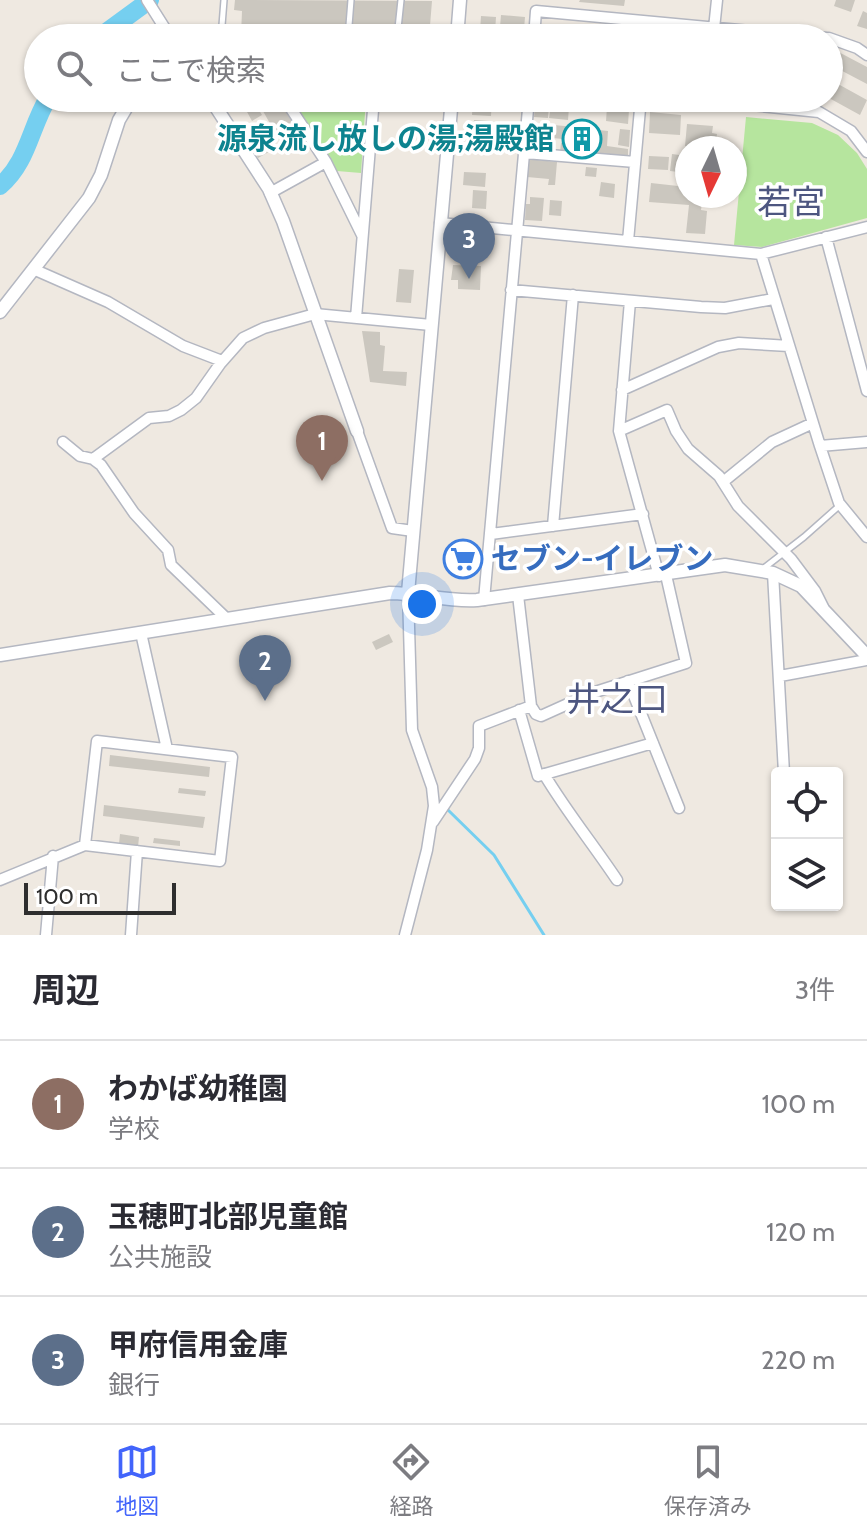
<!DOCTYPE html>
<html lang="ja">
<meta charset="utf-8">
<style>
body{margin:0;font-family:Cabin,"Noto Sans JP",sans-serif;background:#f7f7f7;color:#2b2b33}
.controls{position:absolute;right:24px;bottom:24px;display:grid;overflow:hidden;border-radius:8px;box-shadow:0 2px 6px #0004}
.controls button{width:72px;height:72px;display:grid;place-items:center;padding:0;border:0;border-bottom:2px solid #e1e1e2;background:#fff;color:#2b2b33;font:40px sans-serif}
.compass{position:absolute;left:675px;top:136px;width:72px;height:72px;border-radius:50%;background:#fff;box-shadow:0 2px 6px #0004;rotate:185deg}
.scale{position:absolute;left:24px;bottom:20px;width:152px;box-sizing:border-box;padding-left:8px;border:4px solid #2e2e2e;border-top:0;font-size:22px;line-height:28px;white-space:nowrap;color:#2e2e2e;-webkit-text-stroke:6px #fff;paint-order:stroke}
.you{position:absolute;left:422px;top:604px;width:28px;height:28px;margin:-20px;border:6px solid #fff;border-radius:50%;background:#1a73e8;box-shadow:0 0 0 12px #1a73e833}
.badge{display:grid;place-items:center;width:52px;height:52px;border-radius:50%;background:#4264fb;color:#fff;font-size:26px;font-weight:700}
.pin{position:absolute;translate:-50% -66px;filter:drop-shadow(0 2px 4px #0008)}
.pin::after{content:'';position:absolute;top:42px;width:28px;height:24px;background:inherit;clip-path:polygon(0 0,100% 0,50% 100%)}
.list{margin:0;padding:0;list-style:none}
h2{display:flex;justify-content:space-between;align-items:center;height:104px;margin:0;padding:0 32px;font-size:34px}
h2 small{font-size:26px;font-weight:400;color:#7c7c81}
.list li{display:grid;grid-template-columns:52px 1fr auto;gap:24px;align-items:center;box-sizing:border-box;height:128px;padding:0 32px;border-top:2px solid #e1e1e2}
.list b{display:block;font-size:30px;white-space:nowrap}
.list p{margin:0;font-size:26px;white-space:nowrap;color:#7c7c81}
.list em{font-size:26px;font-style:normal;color:#7c7c81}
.icon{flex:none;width:44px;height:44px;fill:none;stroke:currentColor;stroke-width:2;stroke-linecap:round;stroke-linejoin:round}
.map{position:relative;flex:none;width:867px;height:935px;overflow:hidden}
.search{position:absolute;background:#fff;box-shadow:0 2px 6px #0004;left:24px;right:24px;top:24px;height:88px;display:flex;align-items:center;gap:20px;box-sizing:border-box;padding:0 28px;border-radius:44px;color:#7c7c81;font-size:30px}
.sheet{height:488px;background:#fff}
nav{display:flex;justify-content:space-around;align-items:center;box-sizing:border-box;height:112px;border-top:2px solid #e1e1e2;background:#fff;font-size:22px;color:#7c7c81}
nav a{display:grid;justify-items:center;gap:4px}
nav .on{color:#4264fb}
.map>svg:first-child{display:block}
</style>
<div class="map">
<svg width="867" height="935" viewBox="0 0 867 935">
<rect width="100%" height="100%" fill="#efe9e1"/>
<!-- green -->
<path fill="#b6e59e" d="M 290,98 L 366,98 L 361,173 L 337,171 Z
M 746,117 L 812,123 L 838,135 L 857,153 L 867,169 L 867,218 L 762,247 L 734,245 Z"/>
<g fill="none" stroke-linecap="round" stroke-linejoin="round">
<!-- stream -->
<path stroke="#75cff0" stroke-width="3" d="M 447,809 L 494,855 L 544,935"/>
<!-- river -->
<path stroke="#75cff0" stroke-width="18" d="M 98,38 L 150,0
M 0,186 C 28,162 30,128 48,98"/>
</g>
<!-- building -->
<path fill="#cbc7bf" d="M 235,0 L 432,1 L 429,38 L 271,38 L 241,35 L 242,11 L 234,10 Z
M 580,0 L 625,0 L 624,6 L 579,2 Z
M 836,0 L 855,0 L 851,12 L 834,6 Z
M 863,11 L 867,13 L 867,29 L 857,26 Z
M 501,15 L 525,17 L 524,29 L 500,27 Z
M 481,16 L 496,17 L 495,32 L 480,31 Z
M 831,48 L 867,67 L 867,84 L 829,64 Z
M 829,79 L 867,100 L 860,115 L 829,98 Z
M 269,98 L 279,98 L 295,126 L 277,136 L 259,104 Z
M 411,98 L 433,98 L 432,106 L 410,104 Z
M 473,98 L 492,98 L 491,116 L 472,115 Z
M 256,105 L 262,115 L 252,121 L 246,110 Z
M 539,105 L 549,106 L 548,118 L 534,117 L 535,107 L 539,108 Z
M 551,105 L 569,107 L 568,120 L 549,118 Z
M 607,107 L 629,110 L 628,124 L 606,121 Z
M 650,112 L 681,115 L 680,135 L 649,133 Z
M 474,120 L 489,121 L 488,136 L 473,135 Z
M 576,123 L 590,125 L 589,129 L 608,131 L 607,146 L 628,149 L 628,156 L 560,152 L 561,143 L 574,144 L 574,140 L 541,137 L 542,124 L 576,127 Z
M 687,124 L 713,126 L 712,133 L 717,134 L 715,148 L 685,146 Z
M 620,129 L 630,130 L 629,147 L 618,145 Z
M 293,133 L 302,146 L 290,154 L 282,140 Z
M 253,134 L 257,141 L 269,135 L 276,148 L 258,158 L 247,137 Z
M 672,154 L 687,156 L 687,173 L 670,171 Z
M 649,156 L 669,157 L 668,170 L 648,169 Z
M 528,159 L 557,162 L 555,185 L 548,185 L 549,179 L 527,177 Z
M 586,167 L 597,168 L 596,177 L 585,176 Z
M 464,172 L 486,173 L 485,187 L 463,185 Z
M 601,182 L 615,184 L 614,198 L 599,196 Z
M 651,183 L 687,187 L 687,196 L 708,196 L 707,203 L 702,203 L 701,210 L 707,211 L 705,234 L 686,233 L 689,205 L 649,202 Z
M 473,190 L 487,191 L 486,209 L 472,208 Z
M 530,197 L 544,198 L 542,221 L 525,220 L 526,204 L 530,204 Z
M 550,200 L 562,201 L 561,216 L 549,215 Z
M 453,265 L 481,266 L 480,290 L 458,289 L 458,280 L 451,280 Z
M 399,269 L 414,270 L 411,303 L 396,302 Z
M 362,331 L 380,332 L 380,345 L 385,346 L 383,371 L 407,372 L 406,386 L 370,382 Z
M 449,550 L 479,552 L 478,568 L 448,566 Z
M 389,634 L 393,642 L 376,650 L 372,642 Z
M 110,755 L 210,767 L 209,777 L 109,766 Z
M 179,788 L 206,791 L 205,796 L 178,793 Z
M 104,805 L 205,817 L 203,828 L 103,816 Z
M 120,834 L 139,837 L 138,847 L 119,844 Z
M 154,838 L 180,841 L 180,846 L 153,843 Z"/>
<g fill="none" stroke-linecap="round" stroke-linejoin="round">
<defs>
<path id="service" d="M 221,38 L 224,0
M 348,38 L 351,0
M 397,38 L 401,0
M 764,568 L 804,537 L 839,506"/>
<path id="minor" d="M 147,0 L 171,38
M 534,38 L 536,11 L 827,38
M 713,38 L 717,0
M 829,38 L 857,48 L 867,55
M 284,98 L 326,162 L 362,235
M 683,98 L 819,112 L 851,131 L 867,152
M 525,153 L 635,162
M 270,193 L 326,162
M 440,223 L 761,254 L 867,227
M 826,237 L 867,391
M 628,241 L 641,98
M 761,254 L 820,446 L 867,442
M 33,269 L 108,302 L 183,346 L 222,361
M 511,290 L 701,307 L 725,308 L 773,299
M 630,301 L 619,431 L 659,576
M 356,318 L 374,98
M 622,390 L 718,347 L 739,343 L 789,346
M 357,431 L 392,528 L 413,531
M 619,431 L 667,410 L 676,431 L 688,449 L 719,476 L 738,506 L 791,559 L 815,591 L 823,607
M 63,442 L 80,456 L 93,459 L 101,465 L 134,513 L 168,550 L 171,565 L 227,619
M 820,446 L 839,503 L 867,537
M 93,459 L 149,418 L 169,416 L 181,410 L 196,398 L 220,364 L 243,338 L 264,328 L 315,314 L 431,325
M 723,482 L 772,442 L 813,423
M 553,526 L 573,295
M 491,534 L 643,514
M 773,573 L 784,773
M 484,600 L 529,98
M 141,633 L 167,749
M 780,676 L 867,660
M 628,681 L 679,808
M 531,706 L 536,714 L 541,716 L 592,693 L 686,663 L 666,575
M 519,710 L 538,776 L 653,743
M 544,774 C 566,811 593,844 617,880
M 433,822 L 475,759 L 479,748 L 479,726 L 531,706 L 518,595
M 0,880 L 85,845 L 220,861 L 232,757 L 97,741 L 85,845
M 46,935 L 53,856
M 131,935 L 137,851
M 405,935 L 427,850 L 434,806 L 432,787 L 412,730 L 408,593"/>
<path id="tertiary" d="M 457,38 L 460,0
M 210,98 L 269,189 L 283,221 L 357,431
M 0,312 L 89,198 L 101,175 L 119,120 L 132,98
M 408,593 L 452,98
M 0,655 L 390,593 C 420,593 447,602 477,600 L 725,565 L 773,573 L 801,586 L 867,656"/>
</defs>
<!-- service casing -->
<use href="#service" stroke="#b4b7c1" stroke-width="8"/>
<!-- minor casing -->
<use href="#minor" stroke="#b4b7c1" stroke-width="13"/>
<!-- tertiary casing -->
<use href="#tertiary" stroke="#b4b7c1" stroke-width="15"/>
<!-- service -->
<use href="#service" stroke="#fff" stroke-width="5"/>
<!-- minor -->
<use href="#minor" stroke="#fff" stroke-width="10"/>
<!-- tertiary -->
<use href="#tertiary" stroke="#fff" stroke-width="12"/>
</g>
<!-- icons -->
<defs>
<symbol id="building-ring" viewBox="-11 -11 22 22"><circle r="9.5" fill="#fff" stroke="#0f9aa8" stroke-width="1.5"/><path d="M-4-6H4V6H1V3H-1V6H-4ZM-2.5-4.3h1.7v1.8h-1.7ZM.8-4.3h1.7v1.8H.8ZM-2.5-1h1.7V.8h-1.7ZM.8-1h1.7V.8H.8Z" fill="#0f9aa8"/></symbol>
<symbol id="supermarket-ring" viewBox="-11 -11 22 22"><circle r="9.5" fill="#fff" stroke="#3f7fe0" stroke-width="1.5"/><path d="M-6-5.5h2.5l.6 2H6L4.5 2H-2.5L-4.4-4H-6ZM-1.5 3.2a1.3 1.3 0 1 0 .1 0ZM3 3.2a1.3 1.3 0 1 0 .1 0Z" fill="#3f7fe0"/></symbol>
</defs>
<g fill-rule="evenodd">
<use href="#building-ring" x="560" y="117" width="44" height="44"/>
<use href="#supermarket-ring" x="441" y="537" width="44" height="44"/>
</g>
<g text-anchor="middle" stroke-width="7" stroke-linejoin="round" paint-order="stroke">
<!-- culture labels -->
<g font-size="30" font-weight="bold" fill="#0d838f" stroke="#fff" text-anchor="end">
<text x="554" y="149">源泉流し放しの湯;湯殿館</text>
</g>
<!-- shop labels -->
<g font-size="30" font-weight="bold" fill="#366cbe" stroke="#fff" text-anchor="start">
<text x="491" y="569">セブン-イレブン</text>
</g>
<!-- quarter labels -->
<g font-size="34" fill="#4d5680" stroke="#fff">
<text x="791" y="214">若宮</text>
<text x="617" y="711">井之口</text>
</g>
</g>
</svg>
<div class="controls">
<button><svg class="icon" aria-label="locate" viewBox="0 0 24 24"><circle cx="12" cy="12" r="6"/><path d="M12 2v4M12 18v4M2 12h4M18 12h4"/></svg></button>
<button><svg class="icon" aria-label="layers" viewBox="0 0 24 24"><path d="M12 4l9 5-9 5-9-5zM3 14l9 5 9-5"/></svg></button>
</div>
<svg class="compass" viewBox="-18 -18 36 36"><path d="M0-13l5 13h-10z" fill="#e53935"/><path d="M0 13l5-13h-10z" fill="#7c7c81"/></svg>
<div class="scale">100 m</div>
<div class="you"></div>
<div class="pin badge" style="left:322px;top:481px;background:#8d6e63">1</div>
<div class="pin badge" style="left:265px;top:701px;background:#5c6f8a">2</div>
<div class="pin badge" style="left:469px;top:279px;background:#5c6f8a">3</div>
<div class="search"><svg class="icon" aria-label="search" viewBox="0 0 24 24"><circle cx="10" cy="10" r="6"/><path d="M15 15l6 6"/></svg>ここで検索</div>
</div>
<section class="sheet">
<h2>周辺<small>3件</small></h2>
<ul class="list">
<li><span class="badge" style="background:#8d6e63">1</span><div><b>わかば幼稚園</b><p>学校</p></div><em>100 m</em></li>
<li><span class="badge" style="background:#5c6f8a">2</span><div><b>玉穂町北部児童館</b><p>公共施設</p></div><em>120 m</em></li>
<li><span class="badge" style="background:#5c6f8a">3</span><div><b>甲府信用金庫</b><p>銀行</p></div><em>220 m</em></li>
</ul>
</section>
<nav>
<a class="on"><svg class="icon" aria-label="map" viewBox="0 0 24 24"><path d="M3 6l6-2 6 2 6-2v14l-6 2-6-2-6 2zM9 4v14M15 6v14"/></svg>地図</a>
<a><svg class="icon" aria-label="directions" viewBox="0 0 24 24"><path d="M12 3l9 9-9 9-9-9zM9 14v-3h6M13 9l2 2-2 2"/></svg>経路</a>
<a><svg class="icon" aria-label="saved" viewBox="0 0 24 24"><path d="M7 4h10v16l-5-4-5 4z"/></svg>保存済み</a>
</nav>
